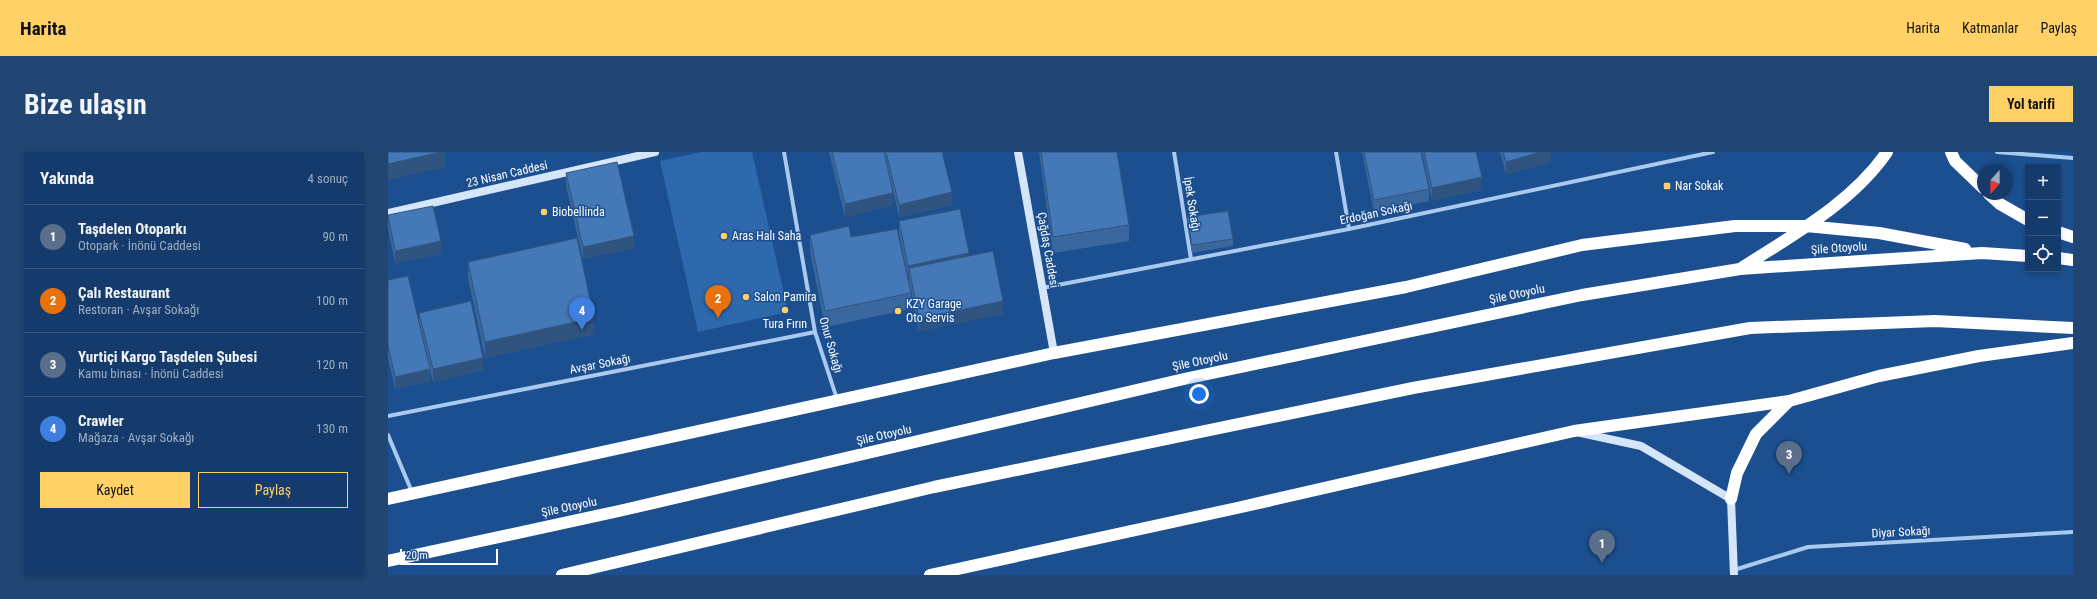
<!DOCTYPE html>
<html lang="tr">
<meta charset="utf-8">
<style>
body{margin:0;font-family:"Roboto Condensed",sans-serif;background:#214673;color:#f1f3f6}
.controls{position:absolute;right:12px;top:12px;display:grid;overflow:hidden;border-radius:0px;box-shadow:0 2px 6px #0003}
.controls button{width:36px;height:36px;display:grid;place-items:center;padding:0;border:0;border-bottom:1px solid #33557e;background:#143b6b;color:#f1f3f6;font:20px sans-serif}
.compass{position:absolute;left:1589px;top:12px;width:36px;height:36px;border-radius:50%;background:#143b6b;box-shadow:0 2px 6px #0003;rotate:201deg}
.scale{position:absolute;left:12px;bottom:10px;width:98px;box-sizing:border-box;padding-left:4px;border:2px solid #fff;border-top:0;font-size:11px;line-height:14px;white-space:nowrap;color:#fff;-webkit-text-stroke:3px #1b4f8f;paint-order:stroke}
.you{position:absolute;left:811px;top:242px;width:14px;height:14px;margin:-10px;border:3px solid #fff;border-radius:50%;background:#1a73e8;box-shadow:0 0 0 6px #1a73e833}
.badge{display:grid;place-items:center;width:26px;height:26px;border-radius:50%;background:#ffd166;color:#fff;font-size:13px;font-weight:700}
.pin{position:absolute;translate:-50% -33px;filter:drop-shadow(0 1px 2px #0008)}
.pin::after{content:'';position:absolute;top:21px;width:14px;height:12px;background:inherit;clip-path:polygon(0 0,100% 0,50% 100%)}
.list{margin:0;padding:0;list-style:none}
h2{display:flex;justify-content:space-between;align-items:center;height:52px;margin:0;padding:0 16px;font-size:17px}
h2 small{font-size:13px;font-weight:400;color:#9dadc1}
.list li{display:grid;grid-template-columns:26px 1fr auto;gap:12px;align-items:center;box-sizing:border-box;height:64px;padding:0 16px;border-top:1px solid #33557e}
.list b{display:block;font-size:15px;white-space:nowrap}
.list p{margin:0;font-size:13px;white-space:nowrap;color:#9dadc1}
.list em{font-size:13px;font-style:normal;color:#9dadc1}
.actions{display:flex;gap:8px;padding:12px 16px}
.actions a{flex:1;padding:9px 0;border:1px solid #ffd166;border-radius:0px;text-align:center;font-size:14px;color:#ffd166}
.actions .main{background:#ffd166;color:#111}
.icon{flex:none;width:22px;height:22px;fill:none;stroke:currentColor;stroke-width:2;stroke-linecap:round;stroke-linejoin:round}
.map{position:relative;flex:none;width:1685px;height:423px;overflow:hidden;border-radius:0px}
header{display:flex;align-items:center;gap:24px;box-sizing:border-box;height:56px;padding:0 20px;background:#ffd166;color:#111}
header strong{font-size:19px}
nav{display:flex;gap:22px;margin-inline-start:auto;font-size:14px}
.intro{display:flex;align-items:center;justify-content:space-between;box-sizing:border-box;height:96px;padding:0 24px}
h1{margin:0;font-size:28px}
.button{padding:10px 18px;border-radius:0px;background:#ffd166;color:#111;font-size:14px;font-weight:700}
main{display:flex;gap:24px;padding:0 24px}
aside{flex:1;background:#143b6b;border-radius:0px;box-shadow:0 2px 6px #0003}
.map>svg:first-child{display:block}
</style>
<header>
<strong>Harita</strong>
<nav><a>Harita</a><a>Katmanlar</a><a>Paylaş</a></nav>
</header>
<div class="intro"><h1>Bize ulaşın</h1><a class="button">Yol tarifi</a></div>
<main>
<aside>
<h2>Yakında<small>4 sonuç</small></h2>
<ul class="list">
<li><span class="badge" style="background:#5c6f8a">1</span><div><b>Taşdelen Otoparkı</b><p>Otopark · İnönü Caddesi</p></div><em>90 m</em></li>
<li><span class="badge" style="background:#e8710a">2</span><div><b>Çalı Restaurant</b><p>Restoran · Avşar Sokağı</p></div><em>100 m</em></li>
<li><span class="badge" style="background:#5c6f8a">3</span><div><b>Yurtiçi Kargo Taşdelen Şubesi</b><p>Kamu binası · İnönü Caddesi</p></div><em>120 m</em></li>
<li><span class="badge" style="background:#3f7fe0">4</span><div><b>Crawler</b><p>Mağaza · Avşar Sokağı</p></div><em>130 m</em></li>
</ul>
<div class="actions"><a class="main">Kaydet</a><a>Paylaş</a></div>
</aside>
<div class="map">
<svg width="1685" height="423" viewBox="0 0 1685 423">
<rect width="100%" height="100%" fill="#1b4f8f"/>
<!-- green -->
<path fill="#2e69ad" d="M 313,0 L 364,0 L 400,160 L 310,180 L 272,9 Z"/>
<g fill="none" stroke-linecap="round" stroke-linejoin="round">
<!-- street -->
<path stroke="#a9c9ee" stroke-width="4" d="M 396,0 L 427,180 L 449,247
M 786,0 L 803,107
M 948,0 L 961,77
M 1609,0 L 1685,6
M 654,136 L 961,77 L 1325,0
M 0,264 L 427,180
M 0,283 L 24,340
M 1346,418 L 1420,395 L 1685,380"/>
<!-- secondary -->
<path stroke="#d6e6fa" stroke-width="8" d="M 630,0 L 666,201
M 0,61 L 267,0
M 1193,281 L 1253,294 L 1343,347 L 1346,423"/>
<!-- highway -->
<path stroke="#fff" stroke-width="12" d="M 1563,0 L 1567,9 L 1595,36
M 1601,42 L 1612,52 L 1640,68
M 1670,80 L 1685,85
M 1670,106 L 1685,108
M 1352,117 C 1404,83 1463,52 1499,0
M 0,347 L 666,201 L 1018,135 L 1194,93 L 1347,74 L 1418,74 L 1491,81 L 1577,97
M 1343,347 L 1349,321 L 1368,282 L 1401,249
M 0,409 L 231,359 L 796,227 L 1194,143 L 1352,117 L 1594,101 L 1640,104
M 174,423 L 546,335 L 1025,236 L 1362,176 L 1547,169 L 1685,176
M 542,423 L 849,356 L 1186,279 L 1401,249 L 1491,224 L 1591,204 L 1685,191"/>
</g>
<!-- wall -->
<path fill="#3a679d" d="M 441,0 L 554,0 L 564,53 L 511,65 L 502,26 L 505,53 L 457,65 Z
M 651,0 L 729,0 L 741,73 L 741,89 L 665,101 Z
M 974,0 L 1033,0 L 1041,37 L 1041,49 L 986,60 Z
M 1034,0 L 1088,0 L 1094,38 L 1044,48 Z
M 1112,0 L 1163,0 L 1163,10 L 1118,22 Z
M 178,21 L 246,96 L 195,107 L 178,34 Z
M 0,63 L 53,102 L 7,111 L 0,76 Z
M 799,65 L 845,87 L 845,94 L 804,101 L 799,72 Z
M 511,69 L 581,104 L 615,162 L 531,179 L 521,129 L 521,126 L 520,126 L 511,82 Z
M 422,83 L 463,85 L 523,141 L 523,157 L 437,175 L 422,99 Z
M 80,110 L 206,182 L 97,206 L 80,126 Z
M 0,128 L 31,169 L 31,161 L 95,218 L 45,230 L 42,218 L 42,229 L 7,237 L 0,206 Z"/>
<!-- shaded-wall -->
<path fill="#305480" d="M 54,0 L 58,0 L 58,15 L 0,28 L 0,12 Z
M 1153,0 L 1163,0 L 1163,10 L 1118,22 L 1118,10 Z
M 1225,0 L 1233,0 L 1225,2 Z
M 1094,25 L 1094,38 L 1044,48 L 1044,36 Z
M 564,40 L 564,53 L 511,65 L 511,53 Z
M 505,41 L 505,53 L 457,65 L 457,52 Z
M 246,84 L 246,96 L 195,107 L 195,95 Z
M 53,89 L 53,102 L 7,111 L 7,99 Z
M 581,101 L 581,114 L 521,116 L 521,126 L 520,126 L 520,114 Z
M 615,149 L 615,162 L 531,179 L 531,167 Z
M 206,166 L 206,182 L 97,206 L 97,190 Z
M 95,206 L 95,218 L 45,230 L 45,217 Z
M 42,217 L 42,229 L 7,237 L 7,225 Z"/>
<!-- building -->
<path fill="#4478b7" stroke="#305480" d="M 0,0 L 54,0 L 0,12 Z
M 444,0 L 496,0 L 505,41 L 457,52 Z
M 498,0 L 554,0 L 564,40 L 511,53 Z
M 653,0 L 729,0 L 741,73 L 665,85 Z
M 976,0 L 1033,0 L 1041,37 L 986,48 Z
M 1036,0 L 1088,0 L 1094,25 L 1044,36 Z
M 1115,0 L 1153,0 L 1118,10 Z
M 229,10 L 246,84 L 195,95 L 178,21 Z
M 45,54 L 53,89 L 7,99 L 0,63 Z
M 572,57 L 581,101 L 520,114 L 511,69 Z
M 840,59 L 845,87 L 804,93 L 799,65 Z
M 461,74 L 463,85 L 509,77 L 523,141 L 437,159 L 422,83 Z
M 189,86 L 206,166 L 97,190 L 80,110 Z
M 605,99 L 615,149 L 531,167 L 521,116 Z
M 20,124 L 42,217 L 7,225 L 0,193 L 0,128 Z
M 83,149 L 95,206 L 45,217 L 31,161 Z"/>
<!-- markers -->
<g fill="#ffd166" stroke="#1b4f8f" stroke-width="1.5">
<rect x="1275" y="30" width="8" height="8" rx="2"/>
<circle cx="156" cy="60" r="4"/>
<circle cx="336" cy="84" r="4"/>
<circle cx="358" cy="145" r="4"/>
<circle cx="397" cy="158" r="4"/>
<circle cx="510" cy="159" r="4"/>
</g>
<g text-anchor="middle" stroke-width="3" stroke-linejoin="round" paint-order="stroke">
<!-- street labels -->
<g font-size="12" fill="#fff" stroke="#1b4f8f">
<text transform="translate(119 22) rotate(-13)" y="4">23 Nisan Caddesi</text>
<text transform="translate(804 52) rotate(81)" y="4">İpek Sokağı</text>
<text transform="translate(988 61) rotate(-12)" y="4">Erdoğan Sokağı</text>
<text transform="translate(1451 96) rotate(-4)" y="4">Şile Otoyolu</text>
<text transform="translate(660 98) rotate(80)" y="4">Çağdaş Caddesi</text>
<text transform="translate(1129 142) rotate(-12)" y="4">Şile Otoyolu</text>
<text transform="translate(443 193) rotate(74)" y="4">Onur Sokağı</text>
<text transform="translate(812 209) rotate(-12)" y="4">Şile Otoyolu</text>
<text transform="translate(212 212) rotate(-11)" y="4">Avşar Sokağı</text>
<text transform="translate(496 283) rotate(-13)" y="4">Şile Otoyolu</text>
<text transform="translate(181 355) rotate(-12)" y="4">Şile Otoyolu</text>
<text transform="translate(1513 380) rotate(-3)" y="4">Diyar Sokağı</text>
</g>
<!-- poi labels -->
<g font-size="12" fill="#fff" stroke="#1b4f8f" text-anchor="start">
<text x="1287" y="38">Nar Sokak</text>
<text x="164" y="64">Biobellinda</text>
<text x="344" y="88">Aras Halı Saha</text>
<text x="366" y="149">Salon Pamira</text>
<text x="518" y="156">KZY Garage<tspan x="518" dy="14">Oto Servis</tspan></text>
<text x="397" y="176" text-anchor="middle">Tura Fırın</text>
</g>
</g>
</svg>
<div class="controls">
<button>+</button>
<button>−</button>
<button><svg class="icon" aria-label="locate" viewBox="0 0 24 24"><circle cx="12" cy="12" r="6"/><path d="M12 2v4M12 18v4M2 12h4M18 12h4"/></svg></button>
</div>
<svg class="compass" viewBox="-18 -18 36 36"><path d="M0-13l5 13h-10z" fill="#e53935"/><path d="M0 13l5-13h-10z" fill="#9dadc1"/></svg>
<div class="scale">20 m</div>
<div class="you"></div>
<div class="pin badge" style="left:1214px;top:411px;background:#5c6f8a">1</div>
<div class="pin badge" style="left:330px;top:166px;background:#e8710a">2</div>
<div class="pin badge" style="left:1401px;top:322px;background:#5c6f8a">3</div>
<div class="pin badge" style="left:194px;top:178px;background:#3f7fe0">4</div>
</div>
</main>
